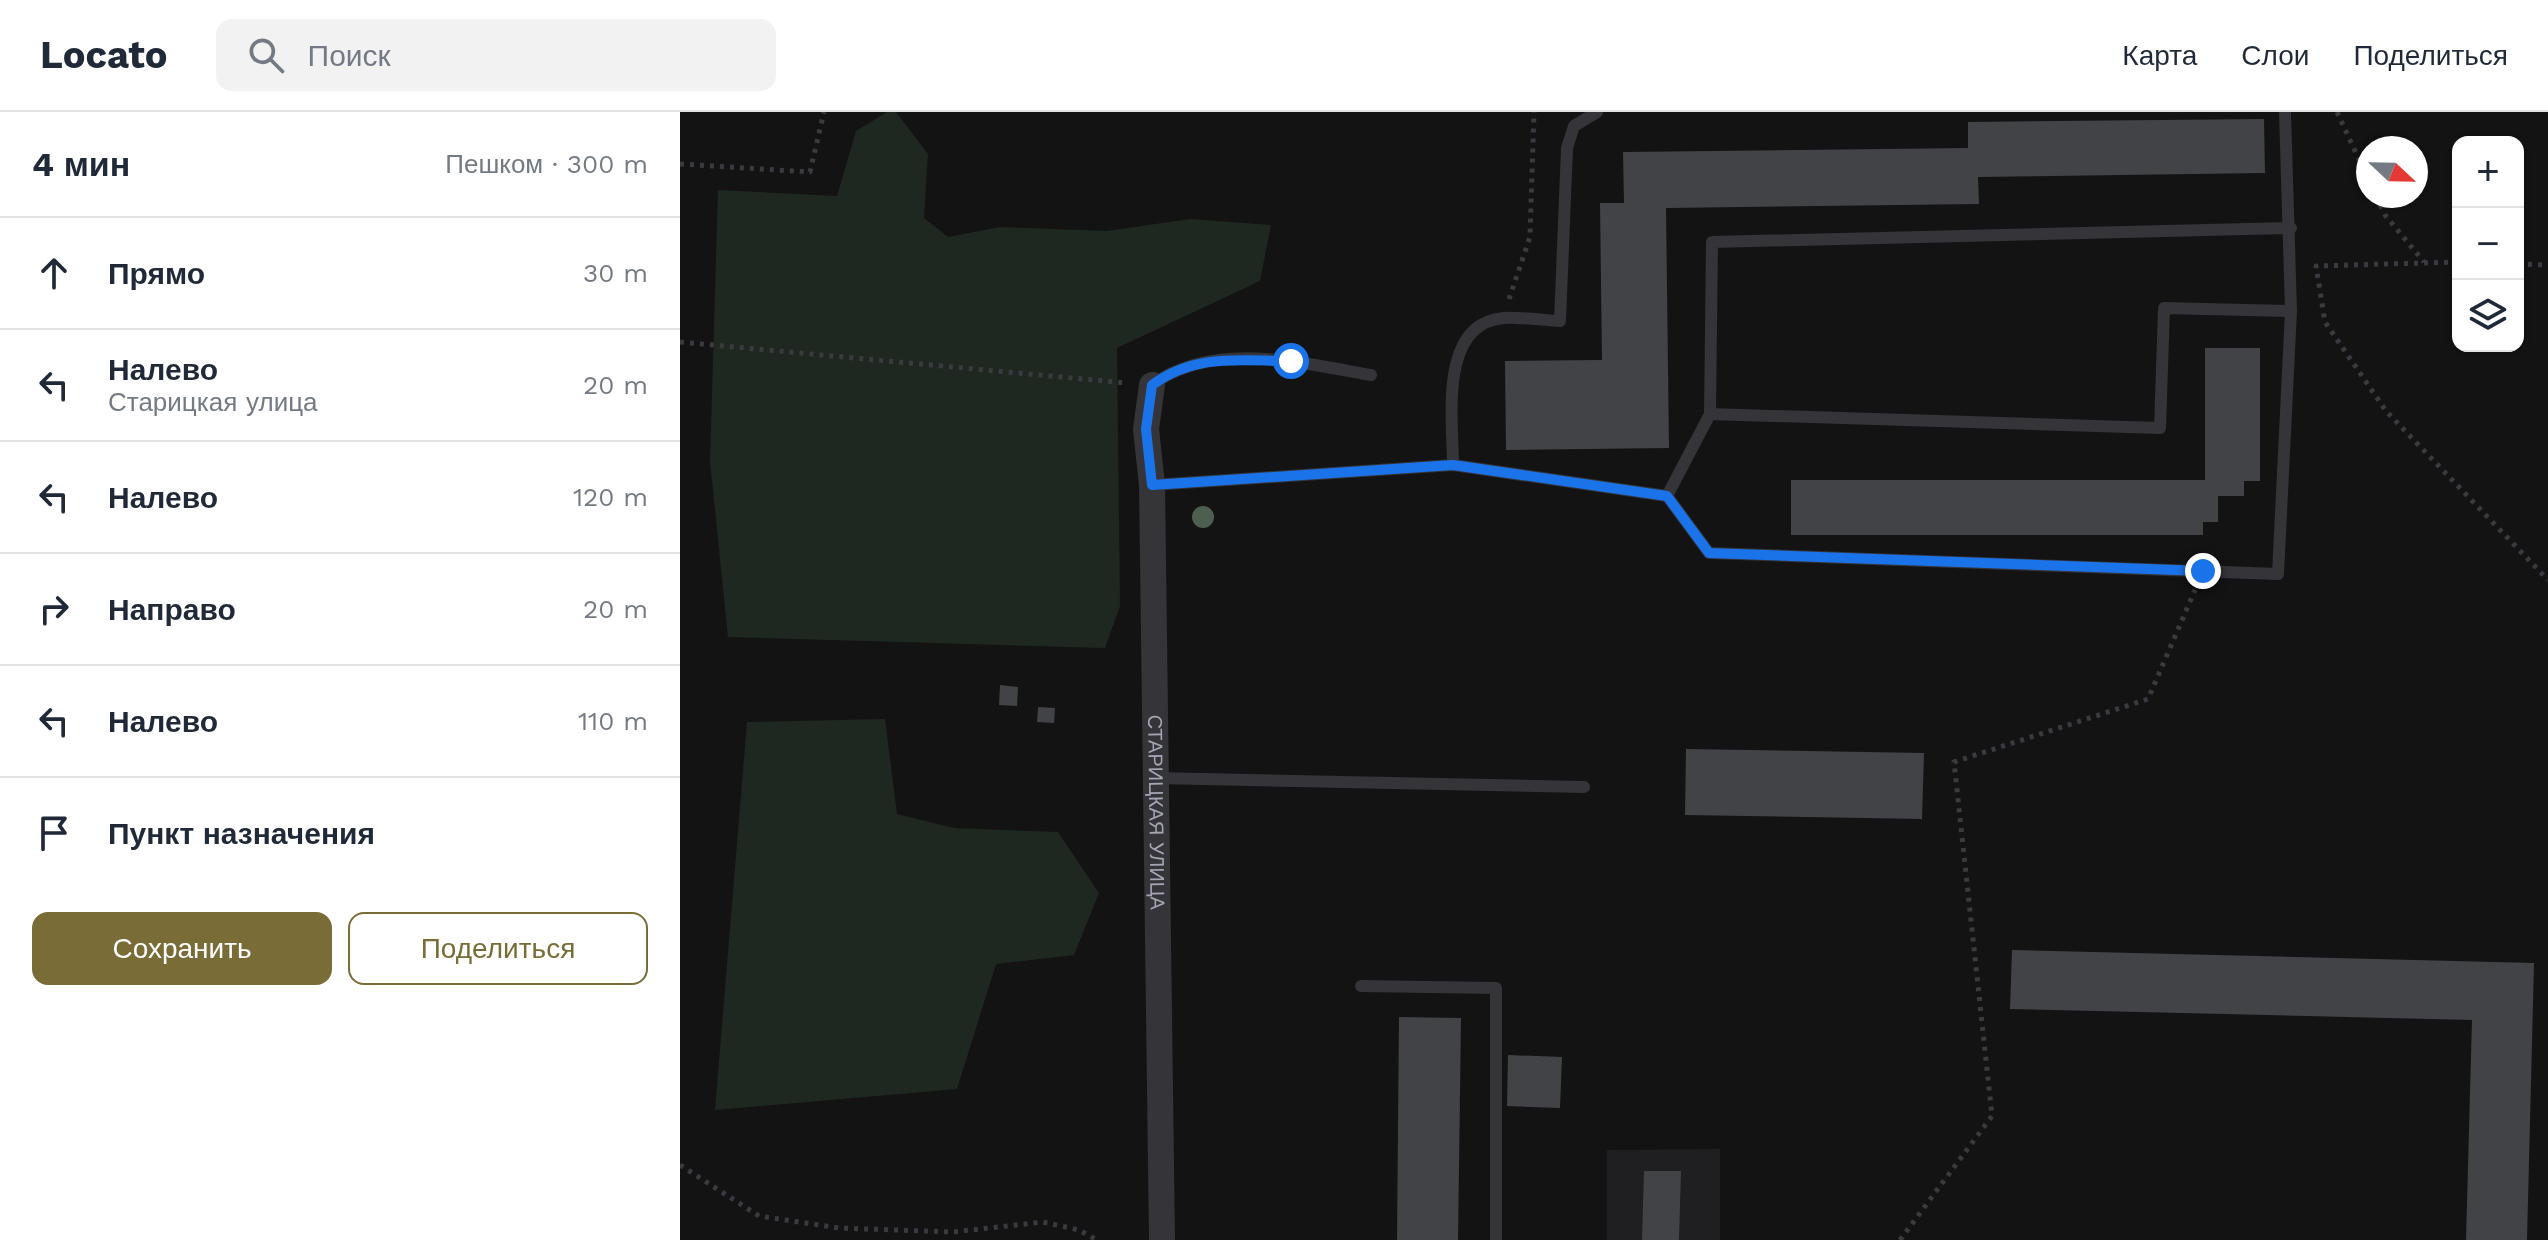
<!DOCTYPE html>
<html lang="ru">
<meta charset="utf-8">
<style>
body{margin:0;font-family:"Work Sans",sans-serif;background:#f2f2f3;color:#1f2937}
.controls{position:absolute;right:24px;top:24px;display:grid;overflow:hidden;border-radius:16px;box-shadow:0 2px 6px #0004}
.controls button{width:72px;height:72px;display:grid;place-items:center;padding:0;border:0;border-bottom:2px solid #e0e1e3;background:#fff;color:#1f2937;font:40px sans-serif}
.compass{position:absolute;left:1676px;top:24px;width:72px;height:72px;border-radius:50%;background:#fff;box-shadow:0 2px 6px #0004;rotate:112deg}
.stop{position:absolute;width:24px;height:24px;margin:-18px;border:6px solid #1a73e8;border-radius:50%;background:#fff}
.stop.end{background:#1a73e8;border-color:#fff;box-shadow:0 2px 8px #0008}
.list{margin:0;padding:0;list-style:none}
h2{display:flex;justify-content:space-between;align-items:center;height:104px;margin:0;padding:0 32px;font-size:34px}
h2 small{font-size:26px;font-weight:400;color:#747a83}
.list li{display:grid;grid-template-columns:52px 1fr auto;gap:24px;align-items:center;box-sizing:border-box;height:112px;padding:0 32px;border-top:2px solid #e0e1e3}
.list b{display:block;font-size:30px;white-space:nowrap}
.list p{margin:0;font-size:26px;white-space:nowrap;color:#747a83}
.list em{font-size:26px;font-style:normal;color:#747a83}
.actions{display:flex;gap:16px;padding:24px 32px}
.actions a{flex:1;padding:18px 0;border:2px solid #796c37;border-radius:16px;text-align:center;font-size:28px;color:#796c37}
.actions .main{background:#796c37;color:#fff}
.icon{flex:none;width:44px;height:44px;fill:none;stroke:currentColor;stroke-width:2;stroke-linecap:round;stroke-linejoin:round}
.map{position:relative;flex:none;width:1868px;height:1128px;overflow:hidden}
header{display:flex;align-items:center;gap:48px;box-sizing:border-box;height:112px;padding:0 40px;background:#fff;border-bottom:2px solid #e0e1e3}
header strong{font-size:38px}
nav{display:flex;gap:44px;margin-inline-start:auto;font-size:28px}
.search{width:560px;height:72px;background:#f2f2f3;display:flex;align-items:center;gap:20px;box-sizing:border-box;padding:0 28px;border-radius:16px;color:#747a83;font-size:30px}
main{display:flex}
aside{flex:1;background:#fff}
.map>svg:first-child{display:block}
</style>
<header>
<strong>Locato</strong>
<div class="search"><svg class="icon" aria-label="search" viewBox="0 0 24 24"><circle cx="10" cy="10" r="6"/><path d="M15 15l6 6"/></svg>Поиск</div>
<nav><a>Карта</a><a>Слои</a><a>Поделиться</a></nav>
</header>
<main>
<aside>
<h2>4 мин<small>Пешком · 300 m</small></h2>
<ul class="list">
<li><svg class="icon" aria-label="ahead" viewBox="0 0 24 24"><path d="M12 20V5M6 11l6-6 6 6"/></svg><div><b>Прямо</b></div><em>30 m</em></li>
<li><svg class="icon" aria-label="left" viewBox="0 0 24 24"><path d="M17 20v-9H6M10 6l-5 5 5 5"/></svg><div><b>Налево</b><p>Старицкая улица</p></div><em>20 m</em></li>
<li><svg class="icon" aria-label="left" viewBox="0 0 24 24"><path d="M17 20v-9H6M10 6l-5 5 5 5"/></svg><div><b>Налево</b></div><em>120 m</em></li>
<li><svg class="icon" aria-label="right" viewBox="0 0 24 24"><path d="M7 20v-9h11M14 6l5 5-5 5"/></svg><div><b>Направо</b></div><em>20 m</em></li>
<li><svg class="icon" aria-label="left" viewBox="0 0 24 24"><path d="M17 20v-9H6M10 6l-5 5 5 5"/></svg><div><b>Налево</b></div><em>110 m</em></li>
<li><svg class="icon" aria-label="arrive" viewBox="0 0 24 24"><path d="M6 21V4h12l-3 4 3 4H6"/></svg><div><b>Пункт назначения</b></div></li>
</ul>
<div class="actions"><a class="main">Сохранить</a><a>Поделиться</a></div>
</aside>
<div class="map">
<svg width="1868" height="1128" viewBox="0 0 1868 1128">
<rect width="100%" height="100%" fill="#131314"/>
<!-- built -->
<path fill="#1f1f21" d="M 1040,1037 L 1040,1128 L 927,1128 L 927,1038 Z"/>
<!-- green -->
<path fill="#1f2721" d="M 207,0 L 216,0 L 248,42 L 244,106 L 268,125 L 320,115 L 427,119 L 510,107 L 591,113 L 580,169 L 437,236 L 440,494 L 425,536 L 48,525 L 30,349 L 38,78 L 157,84 L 176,19 Z
M 205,607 L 217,702 L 274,716 L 378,720 L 419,781 L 394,843 L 316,852 L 277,977 L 35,998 L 67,610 Z"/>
<!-- building -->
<path fill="#424347" d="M 1584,7 L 1585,61 L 1298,65 L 1299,92 L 986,96 L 989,336 L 826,338 L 825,249 L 922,248 L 920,91 L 944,91 L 943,40 L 1288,36 L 1288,10 Z
M 1525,236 L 1580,236 L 1580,369 L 1564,369 L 1564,384 L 1538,384 L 1538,410 L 1523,410 L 1523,423 L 1111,423 L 1111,368 L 1525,368 Z
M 320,573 L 338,575 L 337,594 L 319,593 Z
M 358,595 L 375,596 L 374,611 L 357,610 Z
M 1006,637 L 1244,641 L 1242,707 L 1005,703 Z
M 1332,838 L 1854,851 L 1847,1128 L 1786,1128 L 1792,908 L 1330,897 Z
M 719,905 L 781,906 L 778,1128 L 717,1128 Z
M 828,943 L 882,945 L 880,996 L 827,994 Z
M 964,1059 L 1001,1059 L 999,1128 L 962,1128 Z"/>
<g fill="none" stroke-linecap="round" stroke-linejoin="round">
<!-- path -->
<path stroke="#3a3b40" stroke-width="5" stroke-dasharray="4 6" stroke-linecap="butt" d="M 1657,0 L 1688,67
M 0,52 L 130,60 L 144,0
M 1696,84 L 1705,103 L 1744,150
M 1778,150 L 1636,154 L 1645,210 L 1706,299 L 1868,468
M 1838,152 L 1868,153
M 829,187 L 850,125 L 854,0
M 0,230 L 447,271
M 0,1053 L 79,1104 L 159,1116 L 273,1120 L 363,1110 L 399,1118 L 417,1128
M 1220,1128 L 1312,1004 L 1274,650 L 1468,587 L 1515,478"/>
<!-- service -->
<path stroke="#343439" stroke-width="12" d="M 472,273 C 533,228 621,251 691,263
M 1030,302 L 1032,130 L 1611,116
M 773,353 C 773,308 758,211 824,206 C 842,205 862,208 880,209 L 887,36 L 894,14 L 917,0
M 472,373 L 773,353 L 987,384 L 1029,441 L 1598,462 L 1611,199 L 1605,0
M 987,384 L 1030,302 L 1480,316 L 1484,196 L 1611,199
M 476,666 L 904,675
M 681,874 L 816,876 L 816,1128"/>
<!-- minor -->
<path stroke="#343439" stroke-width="26" id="s1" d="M 472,273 L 466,317 L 472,373 L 482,1128"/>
</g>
<!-- trees -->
<circle fill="#4d5f50" cx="523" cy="405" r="11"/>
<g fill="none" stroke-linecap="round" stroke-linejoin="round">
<!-- route -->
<path stroke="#1a73e8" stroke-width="10" d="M 611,249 C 559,249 516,241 472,273 L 466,317 L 472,373 L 773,353 L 987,384 L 1029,441 L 1523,459"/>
</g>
<g text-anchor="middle" stroke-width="7" stroke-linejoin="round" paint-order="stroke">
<!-- street labels -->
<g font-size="20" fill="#a5a8b4" stroke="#0e0e0f">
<text dy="7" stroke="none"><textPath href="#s1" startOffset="428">СТАРИЦКАЯ УЛИЦА</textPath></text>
</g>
</g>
</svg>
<div class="controls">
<button>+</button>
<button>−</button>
<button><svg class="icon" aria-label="layers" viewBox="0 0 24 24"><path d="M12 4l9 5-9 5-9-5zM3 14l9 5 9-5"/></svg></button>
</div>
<svg class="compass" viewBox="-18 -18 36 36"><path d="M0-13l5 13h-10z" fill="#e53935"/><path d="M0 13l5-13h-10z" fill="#747a83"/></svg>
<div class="stop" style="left:611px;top:249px"></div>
<div class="stop end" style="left:1523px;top:459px"></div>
</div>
</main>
